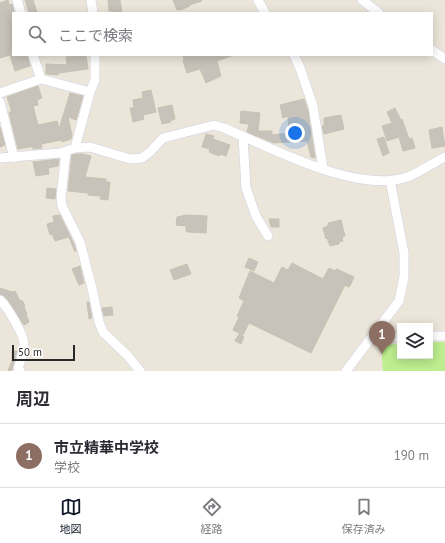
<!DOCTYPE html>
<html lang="ja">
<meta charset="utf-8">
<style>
body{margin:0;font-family:"PT Sans","Noto Sans JP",sans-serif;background:#f7f7f7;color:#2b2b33}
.controls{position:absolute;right:12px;bottom:12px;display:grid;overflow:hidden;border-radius:0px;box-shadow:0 2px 10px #0003}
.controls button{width:36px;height:36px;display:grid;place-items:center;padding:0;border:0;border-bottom:1px solid #e1e1e2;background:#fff;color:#2b2b33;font:20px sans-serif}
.scale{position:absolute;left:12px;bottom:10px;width:63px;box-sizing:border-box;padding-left:4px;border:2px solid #292929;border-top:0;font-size:11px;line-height:14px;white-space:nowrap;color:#292929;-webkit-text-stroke:3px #fff;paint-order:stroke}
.you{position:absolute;left:295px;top:133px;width:14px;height:14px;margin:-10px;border:3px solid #fff;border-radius:50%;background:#1a73e8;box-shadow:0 0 0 6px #1a73e833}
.badge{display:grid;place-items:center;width:26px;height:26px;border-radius:50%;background:#111827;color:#fff;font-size:13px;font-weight:700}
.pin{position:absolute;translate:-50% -33px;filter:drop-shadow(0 1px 2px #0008)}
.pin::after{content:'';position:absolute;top:21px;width:14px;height:12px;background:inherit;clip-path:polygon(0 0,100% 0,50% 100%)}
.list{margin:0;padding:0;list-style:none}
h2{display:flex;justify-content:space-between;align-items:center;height:52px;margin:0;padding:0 16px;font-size:17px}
h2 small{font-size:13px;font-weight:400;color:#7c7c81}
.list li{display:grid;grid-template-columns:26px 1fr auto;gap:12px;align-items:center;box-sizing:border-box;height:64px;padding:0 16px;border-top:1px solid #e1e1e2}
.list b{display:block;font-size:15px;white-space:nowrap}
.list p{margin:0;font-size:13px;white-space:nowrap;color:#7c7c81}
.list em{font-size:13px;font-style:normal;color:#7c7c81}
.icon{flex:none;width:22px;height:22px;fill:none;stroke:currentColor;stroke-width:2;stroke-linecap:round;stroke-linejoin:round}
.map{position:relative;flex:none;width:445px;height:371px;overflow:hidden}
.search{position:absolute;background:#fff;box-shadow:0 2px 10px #0003;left:12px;right:12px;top:12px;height:44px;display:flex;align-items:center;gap:10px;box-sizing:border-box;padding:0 14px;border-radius:0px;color:#7c7c81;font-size:15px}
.sheet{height:116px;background:#fff}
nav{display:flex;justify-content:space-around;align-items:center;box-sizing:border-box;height:56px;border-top:1px solid #e1e1e2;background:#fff;font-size:11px;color:#7c7c81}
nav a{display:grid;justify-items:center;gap:2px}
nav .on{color:#111827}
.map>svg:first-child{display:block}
</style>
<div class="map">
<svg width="445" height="371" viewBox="0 0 445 371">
<rect width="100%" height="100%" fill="#ece6da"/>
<!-- pitch -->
<path fill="#bdee8f" d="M 430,342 L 445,342 L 445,371 L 383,371 L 381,345 L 400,344 L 400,356 L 430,356 Z"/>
<!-- building -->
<path fill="#c7c3ba" stroke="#c8c2b4" d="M 8,0 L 9,5 L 12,4 L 14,11 L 11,12 L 13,20 L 13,54 L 10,55 L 27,55 L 30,66 L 15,71 L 10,55 L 0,58 L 0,3 Z
M 25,0 L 33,0 L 37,12 L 29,13 Z
M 108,0 L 120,0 L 122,13 L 113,13 L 113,11 L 109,11 Z
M 173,0 L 201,0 L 202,1 L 189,5 L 190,6 L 180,10 L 180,9 L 177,10 Z
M 69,55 L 86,55 L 88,69 L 59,73 L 58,75 L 46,74 L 46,64 L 67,65 L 66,57 L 69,57 Z
M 183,55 L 231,55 L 231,56 L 217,61 L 221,76 L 206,83 L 200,69 L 187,73 L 183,61 L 184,60 Z
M 38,86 L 42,98 L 37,100 L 38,105 L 33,106 L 38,125 L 57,121 L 59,129 L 70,93 L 83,96 L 76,120 L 68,117 L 72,135 L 71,139 L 62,142 L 61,140 L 41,144 L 42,148 L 33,149 L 33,147 L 29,147 L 18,149 L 9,112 L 12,112 L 7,97 Z
M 151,90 L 156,112 L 143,115 L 144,119 L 133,122 L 130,108 L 134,108 L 133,100 L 143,98 L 142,92 Z
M 304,99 L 308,111 L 315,158 L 311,157 L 307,141 L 274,143 L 247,132 L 249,124 L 240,123 L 241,111 L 260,113 L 258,131 L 272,131 L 272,135 L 289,133 L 288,116 L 283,118 L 280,105 Z
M 172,105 L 175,119 L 170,121 L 171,122 L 162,124 L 158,108 Z
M 395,108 L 401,120 L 402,119 L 409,139 L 412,138 L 415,148 L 403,151 L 399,137 L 387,141 L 382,126 L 392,123 L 387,112 Z
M 341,115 L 344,129 L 324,134 L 322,126 L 324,126 L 324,118 Z
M 0,127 L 5,145 L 0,147 Z
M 442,127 L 445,146 L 432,148 L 429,130 Z
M 206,134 L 214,136 L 213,139 L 230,145 L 226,156 L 220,154 L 219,156 L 209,152 L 210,149 L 202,147 Z
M 384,137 L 389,153 L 383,156 L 377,139 Z
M 75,154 L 82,154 L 91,156 L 85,177 L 106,179 L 106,182 L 110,182 L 108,200 L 100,199 L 101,196 L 88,195 L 88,193 L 68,191 L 72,155 Z
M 59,159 L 58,166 L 48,168 L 49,174 L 36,176 L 33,162 Z
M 47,188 L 56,189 L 55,199 L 46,198 Z
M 60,215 L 74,244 L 76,251 L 75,252 L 69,237 L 55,241 L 52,234 L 50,235 L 47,224 L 54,222 L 53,216 Z
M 186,215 L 207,216 L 206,233 L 188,232 L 186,231 L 186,226 L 176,225 L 177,217 Z
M 269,219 L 279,219 L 279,227 L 271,227 Z
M 341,220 L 345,236 L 342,237 L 343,241 L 339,242 L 339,244 L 330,246 L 327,238 L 326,239 L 323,228 L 328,226 L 328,223 Z
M 249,258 L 258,262 L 254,271 L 245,267 Z
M 292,263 L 323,279 L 329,268 L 335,271 L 336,269 L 339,270 L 354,277 L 350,286 L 348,287 L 345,285 L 311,353 L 249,323 L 243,335 L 233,330 L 239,317 L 237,316 L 244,301 L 239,298 L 250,271 L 274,283 L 282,267 L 288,270 Z
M 187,264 L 191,274 L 174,280 L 170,270 Z
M 80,266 L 84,283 L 79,285 L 72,269 Z
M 0,288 L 12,292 L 15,291 L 20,301 L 22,300 L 25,306 L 24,307 L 27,314 L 26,314 L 29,322 L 24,325 L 8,300 L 4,296 L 0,294 Z
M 87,302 L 89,302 L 92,318 L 89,319 Z
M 112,307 L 113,315 L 104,316 L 102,308 Z
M 239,334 L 244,337 L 241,344 L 235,341 Z
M 12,351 L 17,351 L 12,370 L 8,371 L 12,360 Z"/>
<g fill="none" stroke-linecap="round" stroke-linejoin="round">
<defs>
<path id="minor" d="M 17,0 L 21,13
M 91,0 L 93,13
M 258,0 L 265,13
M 362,0 L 379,13
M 432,50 L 445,59
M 33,55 L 41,79
M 294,55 L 300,68 L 313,106 L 323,168
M 0,93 L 41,79 L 90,92
M 0,102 L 14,158
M 243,136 L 246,188 L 256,216 L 268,236
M 75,148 L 90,92 L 95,80 L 95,55
M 66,151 L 61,197 L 62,206 L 80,242 L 92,288 L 99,322 L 103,332 L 128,356 L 140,371
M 0,158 L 60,153 L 75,148 L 90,147 L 130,159 L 142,158 L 150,152 L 163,138 L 214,125 L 224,128 C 272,148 360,196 410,176 C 422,171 433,163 445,157
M 0,300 C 7,306 24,335 24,344 C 24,353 21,360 18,368 L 20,371
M 430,336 L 445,336
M 372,337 L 400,337
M 346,371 L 399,301 L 404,277 L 404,253 L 390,180"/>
</defs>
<!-- minor casing -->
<use href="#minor" stroke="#cfd1e3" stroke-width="10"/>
<!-- minor -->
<use href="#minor" stroke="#fff" stroke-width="9"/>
</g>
</svg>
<div class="controls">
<button><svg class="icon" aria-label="layers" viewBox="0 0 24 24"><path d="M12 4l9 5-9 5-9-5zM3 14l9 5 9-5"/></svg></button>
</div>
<div class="scale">50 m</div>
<div class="you"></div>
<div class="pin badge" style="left:382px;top:354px;background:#8d6e63">1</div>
<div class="search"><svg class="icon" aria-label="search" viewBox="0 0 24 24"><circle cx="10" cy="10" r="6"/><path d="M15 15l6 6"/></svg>ここで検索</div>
</div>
<section class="sheet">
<h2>周辺<small></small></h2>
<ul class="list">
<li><span class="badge" style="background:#8d6e63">1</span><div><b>市立精華中学校</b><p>学校</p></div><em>190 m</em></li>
</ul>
</section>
<nav>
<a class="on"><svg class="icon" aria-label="map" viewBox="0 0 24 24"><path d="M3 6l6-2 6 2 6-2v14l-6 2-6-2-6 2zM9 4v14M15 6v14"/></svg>地図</a>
<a><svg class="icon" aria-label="directions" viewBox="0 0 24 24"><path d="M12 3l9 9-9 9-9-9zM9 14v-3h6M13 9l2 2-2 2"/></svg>経路</a>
<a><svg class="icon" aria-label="saved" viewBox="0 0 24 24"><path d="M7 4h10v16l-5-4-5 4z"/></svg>保存済み</a>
</nav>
